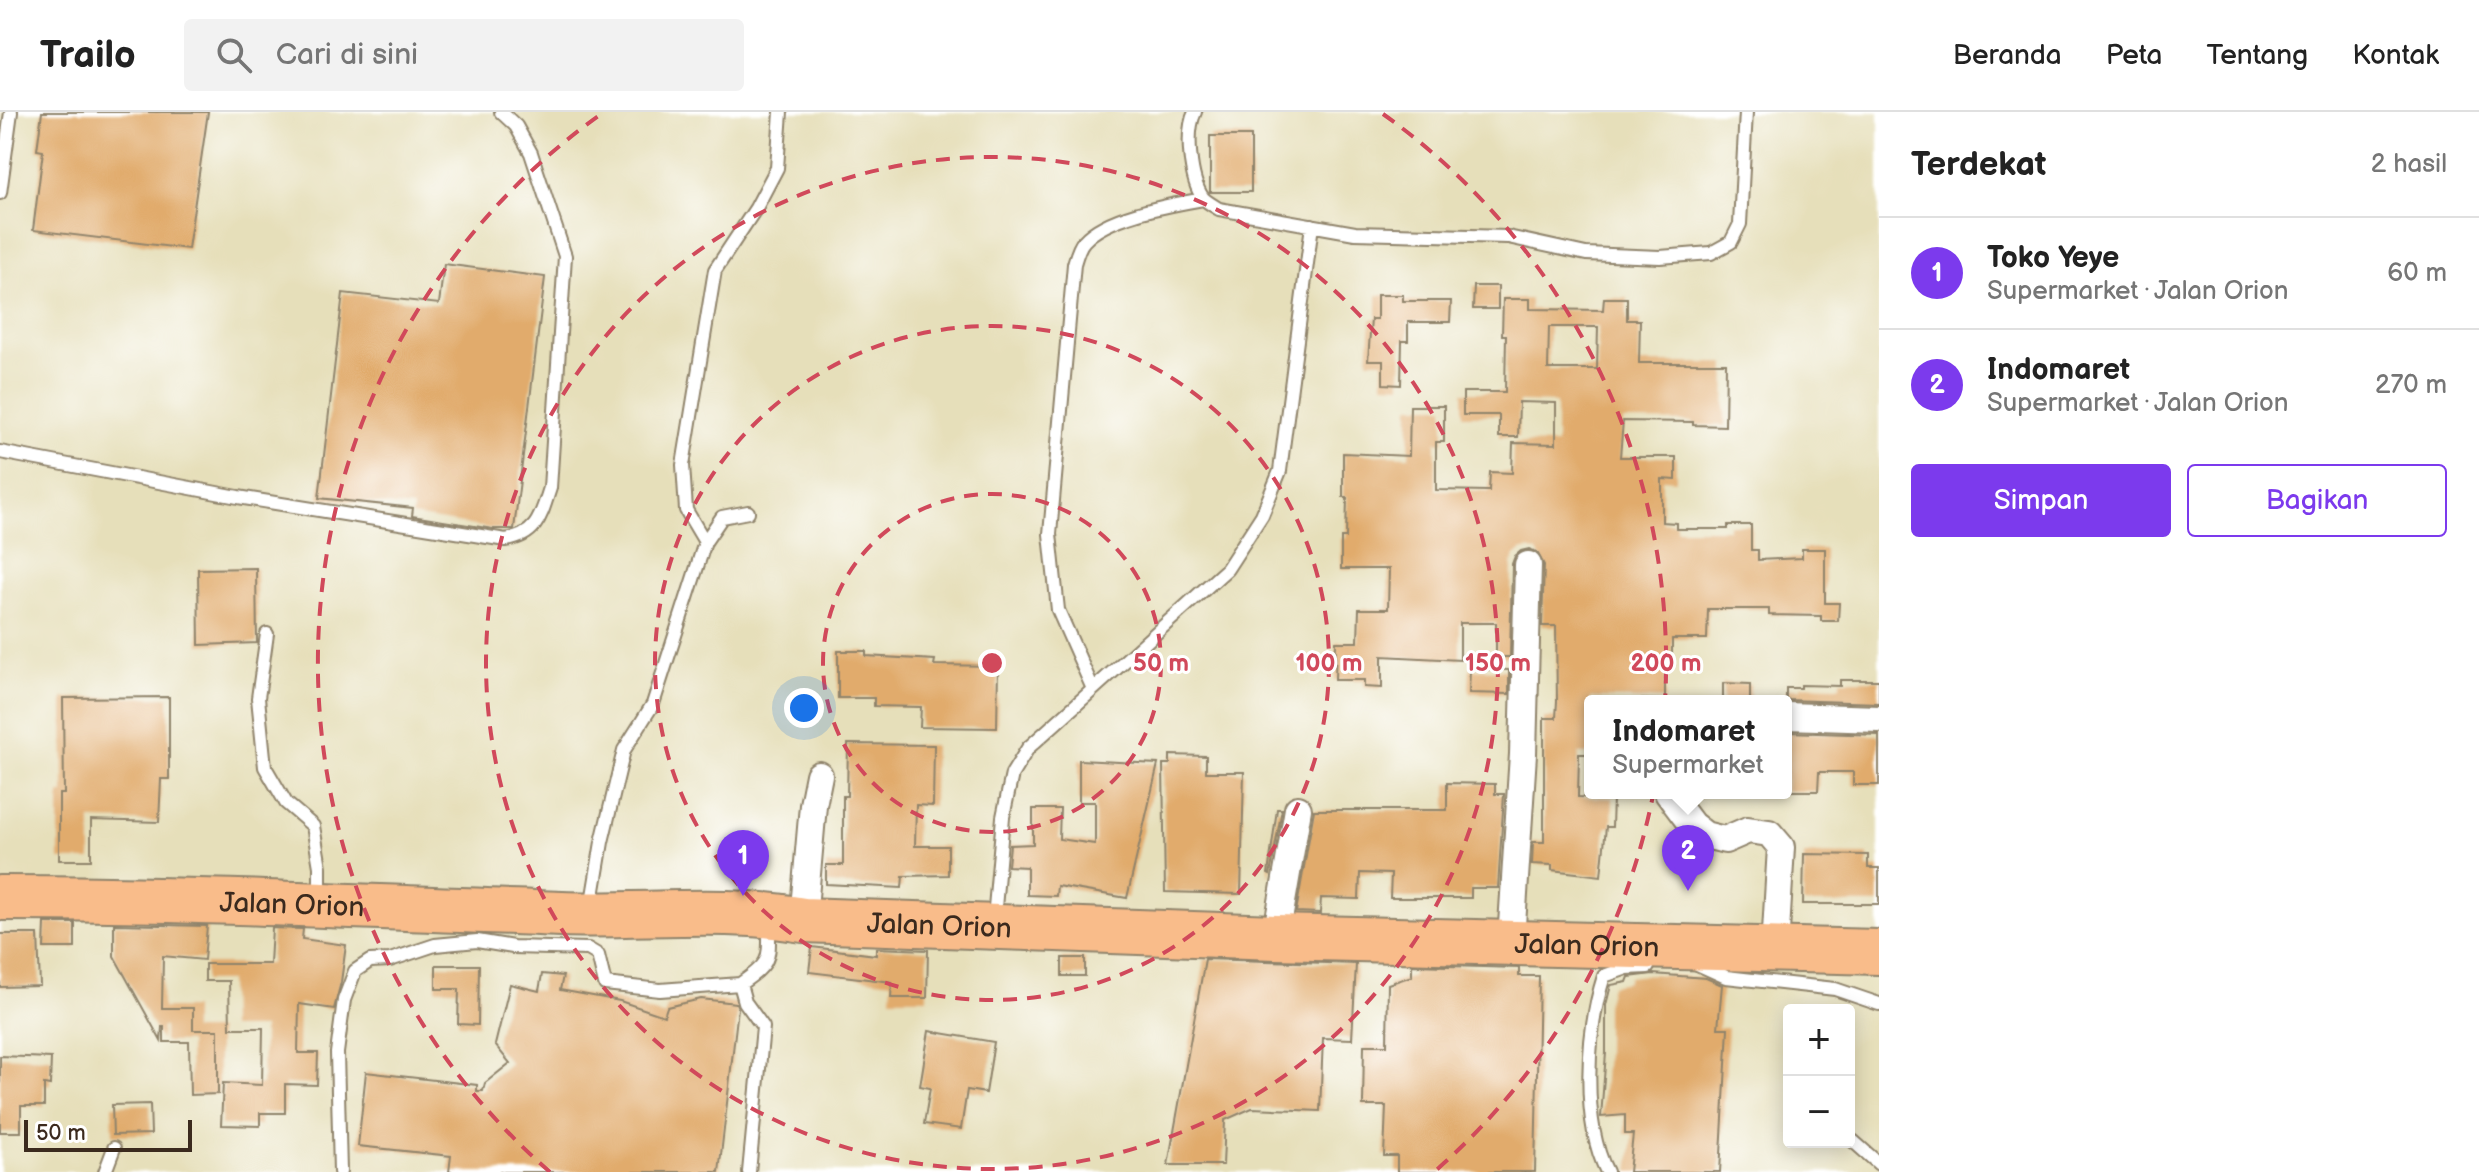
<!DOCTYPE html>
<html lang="id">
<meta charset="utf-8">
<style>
body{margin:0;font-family:"Balsamiq Sans",sans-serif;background:#f2f2f2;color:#222}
.controls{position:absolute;right:24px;bottom:24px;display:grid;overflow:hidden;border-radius:8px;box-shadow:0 4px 20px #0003}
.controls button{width:72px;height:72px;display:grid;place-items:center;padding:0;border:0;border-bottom:2px solid #e0e0e0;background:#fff;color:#222;font:40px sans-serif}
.scale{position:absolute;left:24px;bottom:20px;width:168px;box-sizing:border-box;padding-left:8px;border:4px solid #3b2a1e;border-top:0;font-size:22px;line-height:28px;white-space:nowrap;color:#3b2a1e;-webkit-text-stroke:6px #fff;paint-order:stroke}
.you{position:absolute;left:804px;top:596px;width:28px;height:28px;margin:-20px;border:6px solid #fff;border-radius:50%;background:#1a73e8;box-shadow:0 0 0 12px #1a73e833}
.badge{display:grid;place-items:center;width:52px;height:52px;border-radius:50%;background:#7c3aed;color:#fff;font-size:26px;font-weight:700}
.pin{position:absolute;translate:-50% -66px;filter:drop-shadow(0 2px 4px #0008)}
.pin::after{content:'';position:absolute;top:42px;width:28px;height:24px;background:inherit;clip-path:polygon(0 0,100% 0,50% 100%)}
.popup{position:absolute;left:1584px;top:583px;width:208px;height:104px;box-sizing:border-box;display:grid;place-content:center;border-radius:8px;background:#fff;filter:drop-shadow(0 2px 6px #0005);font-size:26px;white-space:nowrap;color:#767676}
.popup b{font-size:30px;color:#222}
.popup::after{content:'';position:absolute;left:50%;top:100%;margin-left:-16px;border:16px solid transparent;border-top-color:#fff}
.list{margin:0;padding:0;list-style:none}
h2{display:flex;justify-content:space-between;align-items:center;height:104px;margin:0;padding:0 32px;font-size:34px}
h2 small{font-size:26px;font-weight:400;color:#767676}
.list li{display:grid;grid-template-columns:52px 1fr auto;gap:24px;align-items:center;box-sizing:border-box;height:112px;padding:0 32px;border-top:2px solid #e0e0e0}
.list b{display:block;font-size:30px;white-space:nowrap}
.list p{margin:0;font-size:26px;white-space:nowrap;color:#767676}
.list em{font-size:26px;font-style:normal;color:#767676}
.actions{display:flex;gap:16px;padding:24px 32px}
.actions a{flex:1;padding:18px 0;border:2px solid #7c3aed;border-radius:8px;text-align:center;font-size:28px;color:#7c3aed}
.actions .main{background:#7c3aed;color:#fff}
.icon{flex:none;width:44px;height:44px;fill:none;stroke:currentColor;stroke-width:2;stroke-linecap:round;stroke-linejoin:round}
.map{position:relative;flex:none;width:1879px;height:1060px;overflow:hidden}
header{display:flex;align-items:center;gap:48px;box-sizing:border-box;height:112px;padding:0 40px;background:#fff;border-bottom:2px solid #e0e0e0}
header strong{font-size:38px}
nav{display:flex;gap:44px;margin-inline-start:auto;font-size:28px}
.search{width:560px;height:72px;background:#f2f2f2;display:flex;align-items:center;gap:20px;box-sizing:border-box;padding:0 28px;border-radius:8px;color:#767676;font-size:30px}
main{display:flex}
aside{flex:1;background:#fff}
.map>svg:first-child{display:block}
</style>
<header>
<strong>Trailo</strong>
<div class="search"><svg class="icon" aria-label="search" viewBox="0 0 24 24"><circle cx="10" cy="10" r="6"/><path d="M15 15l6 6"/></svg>Cari di sini</div>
<nav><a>Beranda</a><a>Peta</a><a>Tentang</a><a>Kontak</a></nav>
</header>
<main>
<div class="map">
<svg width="1879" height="1060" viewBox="0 0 1879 1060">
<rect width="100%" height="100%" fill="#fff"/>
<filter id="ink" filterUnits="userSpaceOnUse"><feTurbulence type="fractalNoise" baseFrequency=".0125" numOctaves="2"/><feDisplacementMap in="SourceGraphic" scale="16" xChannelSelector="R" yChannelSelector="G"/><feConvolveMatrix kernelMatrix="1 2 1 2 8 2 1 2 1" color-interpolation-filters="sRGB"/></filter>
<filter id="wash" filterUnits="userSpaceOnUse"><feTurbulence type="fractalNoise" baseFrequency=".006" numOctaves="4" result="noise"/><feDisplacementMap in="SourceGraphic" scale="32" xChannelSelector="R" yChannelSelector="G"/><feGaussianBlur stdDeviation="1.8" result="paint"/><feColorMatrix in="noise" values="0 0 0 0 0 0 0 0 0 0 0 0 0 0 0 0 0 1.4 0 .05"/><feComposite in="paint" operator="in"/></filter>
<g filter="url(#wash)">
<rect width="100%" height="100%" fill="#e6dfba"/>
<g id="blocks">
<!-- building -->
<path fill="#e1ab6c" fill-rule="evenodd" d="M 42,0 L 208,0 L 188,137 L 33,118 L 43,39 L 37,38 Z
M 1210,24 L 1251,24 L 1251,80 L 1210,80 Z
M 444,152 L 545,165 L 514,417 L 493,417 L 412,404 L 413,396 L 319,386 L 343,181 L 439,192 Z
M 1474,174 L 1498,174 L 1498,197 L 1473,197 Z
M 1377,183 L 1403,183 L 1403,189 L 1451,189 L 1450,210 L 1408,210 L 1408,229 L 1402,229 L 1401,273 L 1383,272 L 1383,249 L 1368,249 L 1371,207 L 1377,207 Z
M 1604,186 L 1627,186 L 1627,208 L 1640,208 L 1639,251 L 1726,251 L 1725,314 L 1693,313 L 1693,310 L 1623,309 L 1620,345 L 1676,345 L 1676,368 L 1662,367 L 1662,410 L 1676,411 L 1676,417 L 1728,417 L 1728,413 L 1751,413 L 1751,438 L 1758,438 L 1758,448 L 1802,446 L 1802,437 L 1825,437 L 1825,491 L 1839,491 L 1838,509 L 1821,509 L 1821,504 L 1769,503 L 1769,497 L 1708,497 L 1707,527 L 1672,527 L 1672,542 L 1665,542 L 1665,588 L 1590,586 L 1590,642 L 1579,642 L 1578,685 L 1613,686 L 1612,715 L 1606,715 L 1601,764 L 1552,758 L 1552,753 L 1532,752 L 1533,730 L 1544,730 L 1544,606 L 1556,606 L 1557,589 L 1556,514 L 1542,514 L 1544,453 L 1537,440 L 1529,437 L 1521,439 L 1515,444 L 1512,452 L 1510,545 L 1496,545 L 1496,511 L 1460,511 L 1460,548 L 1382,544 L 1382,576 L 1364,575 L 1364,568 L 1335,568 L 1336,530 L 1358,530 L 1359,497 L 1388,497 L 1389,457 L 1341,457 L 1341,426 L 1346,426 L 1347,385 L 1343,385 L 1343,341 L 1409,344 L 1410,294 L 1444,294 L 1444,330 L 1436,330 L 1436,378 L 1489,379 L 1490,360 L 1512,361 L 1513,331 L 1556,332 L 1556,291 L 1519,290 L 1518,325 L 1499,325 L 1499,303 L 1463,303 L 1463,280 L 1505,280 L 1506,223 L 1502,223 L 1503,187 L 1530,187 L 1530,197 L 1603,198 ZM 1549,215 L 1598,215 L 1597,257 L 1548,257 Z
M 256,456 L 257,531 L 199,533 L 198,457 Z
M 838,539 L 866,539 L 866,544 L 935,548 L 934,553 L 998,554 L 997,616 L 920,615 L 921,595 L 874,594 L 874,586 L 838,586 Z
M 1470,557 L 1509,558 L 1509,582 L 1469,581 Z
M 1840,568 L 1879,568 L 1879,591 L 1786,588 L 1786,576 L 1801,576 L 1801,573 L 1840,574 Z
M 1723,571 L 1750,572 L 1750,589 L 1723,589 Z
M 169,585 L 169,667 L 161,667 L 159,710 L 91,708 L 91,748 L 59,748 L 59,682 L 64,682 L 63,586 Z
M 1786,620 L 1879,623 L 1879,673 L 1853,673 L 1853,660 L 1819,660 L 1818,679 L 1786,679 Z
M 848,632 L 934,633 L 933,694 L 916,693 L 915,734 L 948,734 L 948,763 L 903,764 L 902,776 L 826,772 L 826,753 L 843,753 L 843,684 L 847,684 Z
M 1170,643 L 1206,644 L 1206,660 L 1244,660 L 1241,782 L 1165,780 L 1163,652 L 1170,652 Z
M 1079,648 L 1158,652 L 1127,786 L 1057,774 L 1056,784 L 1027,783 L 1027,755 L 1008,754 L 1010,733 L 1033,732 L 1033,697 L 1060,697 L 1059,727 L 1095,732 L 1095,690 L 1079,690 Z
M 1447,671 L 1495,672 L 1495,682 L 1504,682 L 1498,776 L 1471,776 L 1471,786 L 1390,786 L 1391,762 L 1360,761 L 1359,787 L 1321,786 L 1320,801 L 1296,800 L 1314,698 L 1447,698 Z
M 1277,697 L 1282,697 L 1270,763 L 1268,762 Z
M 1804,742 L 1868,743 L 1868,756 L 1879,756 L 1879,792 L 1803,792 Z
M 45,811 L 75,811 L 75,836 L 44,836 Z
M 114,812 L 207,814 L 204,848 L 163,844 L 162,896 L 193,896 L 193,918 L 218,918 L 218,982 L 190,983 L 189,930 L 164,930 L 164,915 L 162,915 L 161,929 L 114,844 Z
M 272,816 L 303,817 L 302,827 L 346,833 L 341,870 L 334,897 L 299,892 L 298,941 L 318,941 L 317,973 L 285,972 L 285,1001 L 260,1001 L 260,1014 L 221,1013 L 223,971 L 262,973 L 263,916 L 230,916 L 229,869 L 205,869 L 205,852 L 270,852 Z
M 0,822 L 38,822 L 40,874 L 0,875 Z
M 812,835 L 876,843 L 876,836 L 928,838 L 927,886 L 891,886 L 892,870 L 809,860 Z
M 1062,846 L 1085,846 L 1085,864 L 1062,864 Z
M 1205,847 L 1356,852 L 1352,927 L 1323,926 L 1320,999 L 1252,996 L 1225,1008 L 1223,1053 L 1168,1053 Z
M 436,853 L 479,853 L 478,913 L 458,912 L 459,877 L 436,877 Z
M 1412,853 L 1519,856 L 1519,864 L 1539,864 L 1535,1060 L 1397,1060 L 1397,1044 L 1384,1044 L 1386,994 L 1363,994 L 1364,933 L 1387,933 L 1388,872 L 1412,864 Z
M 542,862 L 563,864 L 560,878 L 620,889 L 664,904 L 667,895 L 701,887 L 736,891 L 738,896 L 719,1060 L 449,1060 L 451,1044 L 358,1034 L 366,960 L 477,973 L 477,979 L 483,979 L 485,971 L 510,951 L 495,933 L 510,872 L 539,879 Z
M 1653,862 L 1706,866 L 1722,873 L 1718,916 L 1728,916 L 1720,1060 L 1629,1060 L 1633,1022 L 1625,1022 L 1625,1003 L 1601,1005 L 1606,941 L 1606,893 L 1611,873 L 1627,870 L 1629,865 Z
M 929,919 L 994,930 L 986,981 L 967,978 L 961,1017 L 924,1012 L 930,976 L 920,974 Z
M 0,944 L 51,946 L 50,973 L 44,972 L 44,994 L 21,994 L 21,1020 L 0,1020 Z
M 150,992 L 151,1022 L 113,1023 L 112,993 Z"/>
</g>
</g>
<g filter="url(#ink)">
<use href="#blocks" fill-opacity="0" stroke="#90846c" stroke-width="2"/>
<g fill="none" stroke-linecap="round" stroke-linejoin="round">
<defs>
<path id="lane" d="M 1195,0 C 1185,20 1190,68 1203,86 C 1207,90 1214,94 1219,97 L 1355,121 L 1508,125 L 1586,142 L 1660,145 L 1711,141 L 1731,130 L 1740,112 L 1746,0
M 0,81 L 11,0
M 0,340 L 238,385 L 506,428 C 538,423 541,403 550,376 L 565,144 L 531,41 L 516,14 L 501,0
M 705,430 L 722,405 L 748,400
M 267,522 L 258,586 L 265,655 L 286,691 L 313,714 L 320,755 L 320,787
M 1093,577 L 1058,498 L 1050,422 L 1074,152 C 1076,145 1079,134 1084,129 C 1107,103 1171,93 1204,87
M 591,796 L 602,730 L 624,638 L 653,592 L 705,430 L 686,398 L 683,353 L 715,158 L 756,96 L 777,56 L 781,0
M 994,807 L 1003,705 L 1012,662 L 1028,636 L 1227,457 L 1262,403 L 1280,359 L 1312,113
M 1695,851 L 1726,865 L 1835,877 L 1879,892
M 1853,1029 L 1879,1052
M 105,1060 L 114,1036
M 340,1060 L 337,941 L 344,888 L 355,859 L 370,849 L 390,848 L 435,833 L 477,829 L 513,835 L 588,837 L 598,843 L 605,872 L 660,878 L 740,872
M 749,1060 L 763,915 L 745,890 L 740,872 C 772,850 769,848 769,811
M 1607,1060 C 1581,1009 1587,917 1604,864 L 1627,856 L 1648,855"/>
<path id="street" d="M 1786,604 L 1879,607
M 1668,681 L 1692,713 L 1705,723 L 1725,728 L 1748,718 L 1769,721 L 1781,735 L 1775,837
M 803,808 L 813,693 L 819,663
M 1276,825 L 1298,697
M 1511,829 L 1523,642 L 1528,453"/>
<g id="highway">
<path id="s1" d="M 0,786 C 187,786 375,795 562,802 C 642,805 725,794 803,808 L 1276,825 L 1879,840"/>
</g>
</defs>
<!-- lane casing -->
<use href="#lane" stroke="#90846c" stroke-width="16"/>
<!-- street casing -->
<use href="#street" stroke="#90846c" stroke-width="30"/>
<!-- highway casing -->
<use href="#highway" stroke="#90846c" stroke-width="48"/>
<!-- lane -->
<use href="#lane" stroke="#fff" stroke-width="12"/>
<!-- street -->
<use href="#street" stroke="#fff" stroke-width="26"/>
<!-- highway -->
<use href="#highway" stroke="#f9bc8a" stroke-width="44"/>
</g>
</g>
<!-- distance rings -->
<g fill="none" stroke="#d1495b" stroke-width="4" stroke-dasharray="14 10">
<circle cx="992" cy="551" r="169"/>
<circle cx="992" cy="551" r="337"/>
<circle cx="992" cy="551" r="506"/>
<path d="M550 1060A674 674 0 0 1 601 2M1383 2A674 674 0 0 1 1434 1060"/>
</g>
<g text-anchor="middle" stroke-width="6" stroke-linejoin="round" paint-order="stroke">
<!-- street labels -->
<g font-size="28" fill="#3b2a1e" stroke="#fff">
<text dy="10" stroke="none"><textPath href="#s1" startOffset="292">Jalan Orion</textPath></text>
<text dy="10" stroke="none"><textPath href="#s1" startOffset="940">Jalan Orion</textPath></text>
<text dy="10" stroke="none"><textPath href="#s1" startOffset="1588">Jalan Orion</textPath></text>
</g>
</g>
<circle cx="992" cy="551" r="12" fill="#d1495b" stroke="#fff" stroke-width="4"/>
<g font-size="24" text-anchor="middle" font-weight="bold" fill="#d1495b" stroke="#fff" stroke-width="6" stroke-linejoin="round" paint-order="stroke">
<text x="1161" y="559">50 m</text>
<text x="1329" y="559">100 m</text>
<text x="1498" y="559">150 m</text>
<text x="1666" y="559">200 m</text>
</g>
</svg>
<div class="controls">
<button>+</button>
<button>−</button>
</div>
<div class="scale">50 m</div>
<div class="you"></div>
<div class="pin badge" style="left:743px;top:784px">1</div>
<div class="pin badge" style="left:1688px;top:779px">2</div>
<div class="popup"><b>Indomaret</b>Supermarket</div>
</div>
<aside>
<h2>Terdekat<small>2 hasil</small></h2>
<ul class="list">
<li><span class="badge">1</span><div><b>Toko Yeye</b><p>Supermarket · Jalan Orion</p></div><em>60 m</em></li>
<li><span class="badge">2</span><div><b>Indomaret</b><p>Supermarket · Jalan Orion</p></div><em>270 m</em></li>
</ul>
<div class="actions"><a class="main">Simpan</a><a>Bagikan</a></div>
</aside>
</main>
